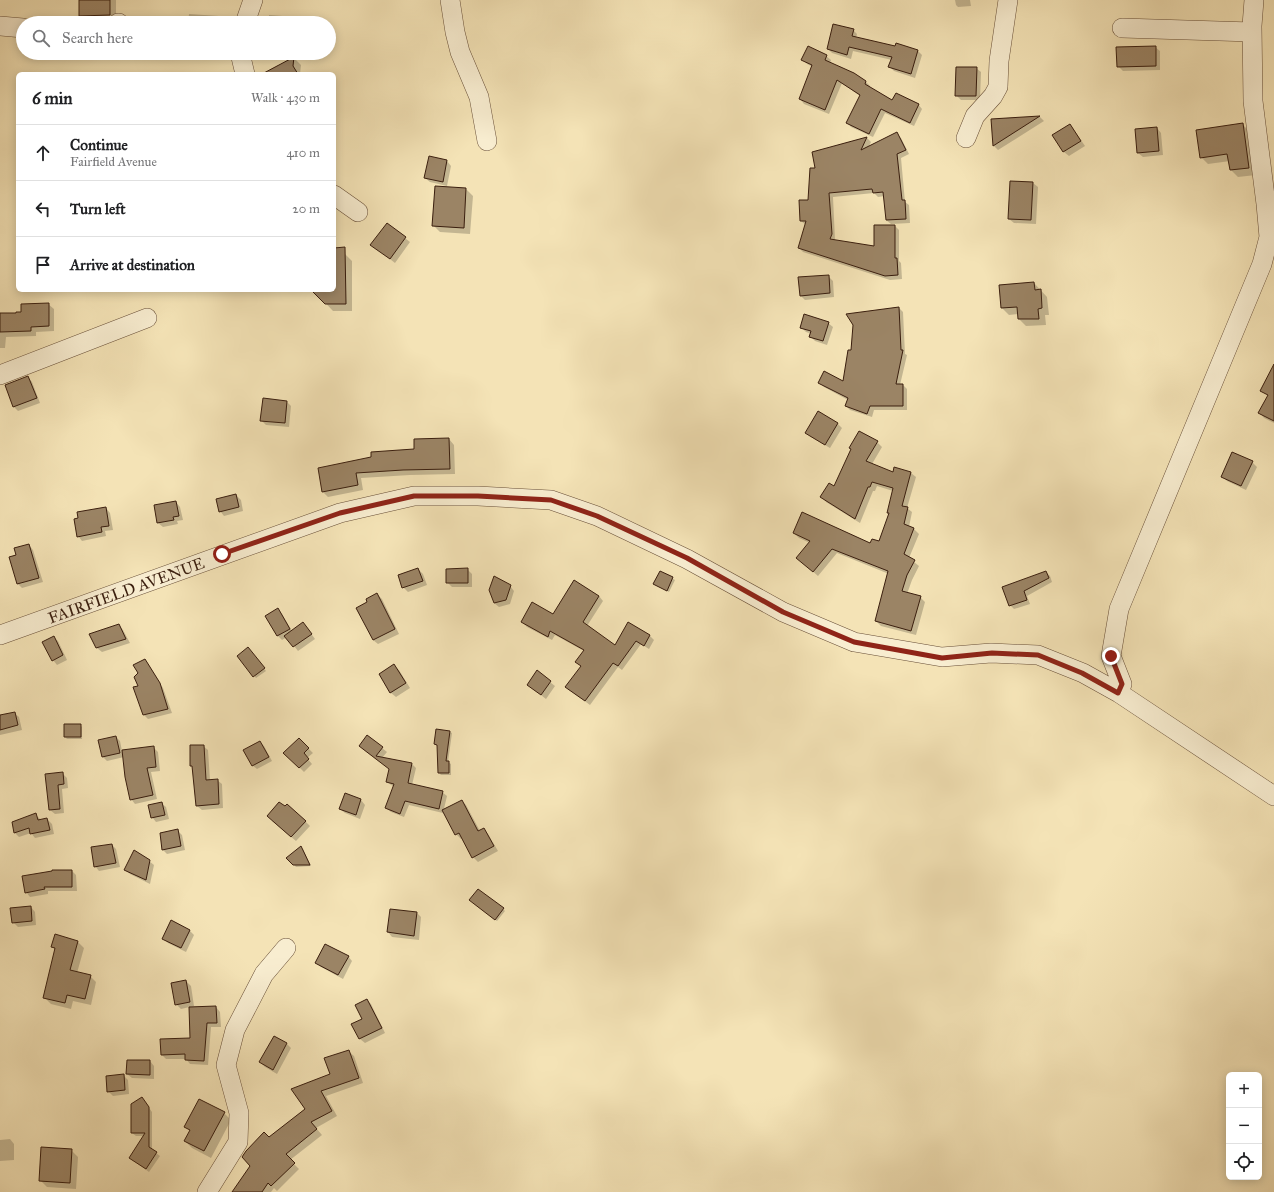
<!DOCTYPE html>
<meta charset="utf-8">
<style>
body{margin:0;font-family:"IM FELL Great Primer",serif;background:#f6f6f6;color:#202124}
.controls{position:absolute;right:12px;bottom:12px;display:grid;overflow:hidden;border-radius:6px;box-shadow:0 2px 10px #0003}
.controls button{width:36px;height:36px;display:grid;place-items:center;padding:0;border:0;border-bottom:1px solid #e0e0e0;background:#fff;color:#202124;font:20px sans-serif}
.stop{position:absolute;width:12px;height:12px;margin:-9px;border:3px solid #8f2418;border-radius:50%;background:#fff}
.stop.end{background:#8f2418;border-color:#fff;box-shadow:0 1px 4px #0008}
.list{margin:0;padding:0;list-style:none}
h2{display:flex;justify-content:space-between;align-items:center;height:52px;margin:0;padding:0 16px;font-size:17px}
h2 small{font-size:13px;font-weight:400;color:#757577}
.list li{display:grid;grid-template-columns:26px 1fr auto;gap:12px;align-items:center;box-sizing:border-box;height:56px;padding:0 16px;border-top:1px solid #e0e0e0}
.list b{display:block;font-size:15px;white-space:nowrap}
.list p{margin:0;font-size:13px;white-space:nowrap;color:#757577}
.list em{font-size:13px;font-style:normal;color:#757577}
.icon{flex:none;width:22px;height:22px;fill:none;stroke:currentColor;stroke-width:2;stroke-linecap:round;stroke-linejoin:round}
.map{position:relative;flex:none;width:1274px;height:1192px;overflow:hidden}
.search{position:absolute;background:#fff;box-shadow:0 2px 10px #0003;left:16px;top:16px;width:320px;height:44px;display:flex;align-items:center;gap:10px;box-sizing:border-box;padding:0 14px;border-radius:22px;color:#757577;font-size:15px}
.panel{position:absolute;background:#fff;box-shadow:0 2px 10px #0003;left:16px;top:72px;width:320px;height:220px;border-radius:6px}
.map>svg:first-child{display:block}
</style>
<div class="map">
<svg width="1274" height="1192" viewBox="0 0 1274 1192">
<rect width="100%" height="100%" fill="#f4e3b6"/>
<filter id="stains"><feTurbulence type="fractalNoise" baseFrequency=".005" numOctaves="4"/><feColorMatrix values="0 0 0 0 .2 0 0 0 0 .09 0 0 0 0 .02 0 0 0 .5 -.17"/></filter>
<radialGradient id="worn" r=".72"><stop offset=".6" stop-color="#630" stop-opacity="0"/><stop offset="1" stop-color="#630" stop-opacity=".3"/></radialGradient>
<!-- shadow -->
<path fill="#0003" d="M 80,0 L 116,0 L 116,22 L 87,22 L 80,15 Z
M 955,0 L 970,0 L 971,6 L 958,7 L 956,5 Z
M 189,14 L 219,16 L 224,21 L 223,23 L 188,23 Z
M 269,15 L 297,17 L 303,23 L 269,23 Z
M 853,30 L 857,34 L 856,38 L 896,47 L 896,45 L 918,51 L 922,55 L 915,78 L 894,71 L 890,67 L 892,60 L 853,51 L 851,59 L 832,53 L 828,49 Z
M 1155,47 L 1160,51 L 1160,70 L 1123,71 L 1118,66 Z
M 269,53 L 302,53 L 301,60 L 295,59 L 301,65 L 300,74 L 269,74 L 293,59 L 274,58 Z
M 826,56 L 831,60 L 830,63 L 866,82 L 870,86 L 869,88 L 893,101 L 918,104 L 922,109 L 914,126 L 885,113 L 873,137 L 851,127 L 847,122 L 860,96 L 842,83 L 829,114 L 804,104 L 800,99 L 813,67 L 807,64 L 803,60 Z
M 976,68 L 981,72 L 980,100 L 961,100 L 956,95 Z
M 1040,117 L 1044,121 L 998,150 L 994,146 L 992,120 Z
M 1242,124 L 1249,131 L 1256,175 L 1238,177 L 1231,170 L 1230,161 L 1208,164 L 1201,157 Z
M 1070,125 L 1074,130 L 1085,146 L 1069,156 L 1064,152 L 1054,136 Z
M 1157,128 L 1161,133 L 1163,155 L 1143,157 L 1138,153 Z
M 896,134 L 901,138 L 909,154 L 901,158 L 905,202 L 909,205 L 910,223 L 891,224 L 886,220 L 885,196 L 878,197 L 874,193 L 833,197 L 835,240 L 875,248 L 895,226 L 899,230 L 899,261 L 901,263 L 902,279 L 890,280 L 803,252 L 799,248 L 806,225 L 801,221 L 809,201 L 816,169 L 813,153 L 867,138 L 871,142 L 868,148 Z
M 430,158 L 447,161 L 451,166 L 447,186 L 430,182 L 425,178 Z
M 1011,182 L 1033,183 L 1038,187 L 1036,224 L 1014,223 L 1009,219 Z
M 466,189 L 473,196 L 470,234 L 440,232 L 433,225 Z
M 387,224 L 410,242 L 395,263 L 372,245 Z
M 334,254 L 345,254 L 352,261 L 352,311 L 333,311 L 313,290 L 334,290 Z
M 828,276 L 833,281 L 834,297 L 805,300 L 800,295 Z
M 1034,283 L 1047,297 L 1049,315 L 1045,315 L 1046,325 L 1026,326 L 1019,319 L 1019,314 L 1009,315 L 1002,308 Z
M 48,304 L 54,309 L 54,331 L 36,332 L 36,336 L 6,337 L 5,348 L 0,348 L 0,314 L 17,314 Z
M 899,308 L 903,312 L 905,354 L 907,355 L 900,385 L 903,385 L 907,389 L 907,410 L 874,410 L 872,417 L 850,410 L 846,406 L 848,400 L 824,387 L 819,382 L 844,382 L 851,351 Z
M 828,323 L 833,327 L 827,345 L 815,341 L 811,337 L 812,334 L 806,332 L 801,327 Z
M 28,377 L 32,382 L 40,403 L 18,411 L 14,407 L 6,386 Z
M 1274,381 L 1274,423 L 1264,418 L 1260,413 L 1268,396 L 1261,391 Z
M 287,402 L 291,406 L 289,427 L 266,425 L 261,420 Z
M 837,423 L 842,428 L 830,448 L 811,437 L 807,433 Z
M 449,439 L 454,445 L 455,474 L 410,475 L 361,478 L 363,490 L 328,497 L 322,491 L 319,468 L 415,450 Z
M 877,442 L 882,447 L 872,464 L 893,474 L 895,468 L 911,473 L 916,477 L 907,508 L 912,512 L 909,527 L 914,529 L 919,534 L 909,558 L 919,566 L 912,580 L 907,594 L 920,597 L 925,602 L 916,635 L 881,626 L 876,621 L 889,574 L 837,553 L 818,576 L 802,562 L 810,543 L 799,538 L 794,533 L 871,544 L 879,542 L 890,514 L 893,491 L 877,486 L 875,491 L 873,491 L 860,523 L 826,502 L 822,497 L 835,488 Z
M 1252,462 L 1257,467 L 1246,490 L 1227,481 L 1222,476 Z
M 236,495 L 241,500 L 243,511 L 224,516 L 220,511 Z
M 176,502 L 180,507 L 183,520 L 177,521 L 178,524 L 163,527 L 158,523 Z
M 106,508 L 110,513 L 113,530 L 105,531 L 106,536 L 82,541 L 78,536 Z
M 29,545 L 33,550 L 43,582 L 22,588 L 18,584 L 17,555 Z
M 418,569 L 423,574 L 427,585 L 408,592 L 403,587 Z
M 467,569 L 472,574 L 472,587 L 452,587 L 447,582 Z
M 660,572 L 675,580 L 669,592 L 654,584 Z
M 1046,572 L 1050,576 L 1052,582 L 1027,596 L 1030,604 L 1014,609 L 1010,605 L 1003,588 Z
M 510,586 L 514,591 L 510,604 L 499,607 L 494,603 L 490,590 Z
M 377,594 L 382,599 L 399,634 L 378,644 L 373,640 L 369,603 Z
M 599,596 L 603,601 L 587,626 L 615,646 L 629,623 L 650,636 L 654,640 L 649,649 L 641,644 L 622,670 L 618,667 L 590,705 L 571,691 L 581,666 L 576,662 L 584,651 L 555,635 L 552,640 L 527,627 L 522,622 L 553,615 Z
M 278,610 L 282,614 L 292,631 L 307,628 L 315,639 L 298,651 L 287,637 L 282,640 L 278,636 Z
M 119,625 L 123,630 L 130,643 L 102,652 L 97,648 Z
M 53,637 L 58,641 L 67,660 L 57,665 L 53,660 Z
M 250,650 L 266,671 L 256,678 L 238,656 Z
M 148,665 L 163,688 L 172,713 L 148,719 L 144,715 L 135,688 L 139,686 Z
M 394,666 L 399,670 L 410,688 L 396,697 L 391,693 L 380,675 Z
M 537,672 L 555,686 L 546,699 L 528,685 Z
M 14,713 L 19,717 L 22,730 L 0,735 L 0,716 Z
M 65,725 L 80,725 L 82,727 L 82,739 L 67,739 L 65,737 Z
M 450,732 L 452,733 L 448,762 L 451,764 L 451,775 L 441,775 L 439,773 L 438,746 L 435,744 Z
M 116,737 L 120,741 L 122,751 L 153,747 L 158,752 L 160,771 L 151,772 L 157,799 L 135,804 L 131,799 L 124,757 L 107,761 L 102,756 Z
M 299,739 L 313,753 L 307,758 L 312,764 L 304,772 L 285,753 Z
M 260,742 L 264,746 L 272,761 L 257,769 L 252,765 Z
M 203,746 L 208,750 L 210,780 L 217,780 L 222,784 L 223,808 L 202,810 L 197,806 Z
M 360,746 L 382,748 L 387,752 L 382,758 L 411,763 L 416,768 L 412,785 L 442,792 L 447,796 L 443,813 L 409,805 L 404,817 L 391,812 L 386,808 L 394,787 L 387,782 L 390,769 Z
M 62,773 L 67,778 L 68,788 L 62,789 L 64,813 L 55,814 L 50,810 L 46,775 Z
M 345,795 L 361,800 L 365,805 L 360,819 L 345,813 L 340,809 Z
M 462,801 L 466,805 L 480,831 L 484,829 L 488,834 L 498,851 L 478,862 L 473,857 L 462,838 L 461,839 L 456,834 Z
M 161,803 L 166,807 L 169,819 L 156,822 L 152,817 Z
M 36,815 L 41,820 L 47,819 L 52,824 L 54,834 L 35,838 L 31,833 L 19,837 L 15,833 L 13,823 Z
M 272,821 L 305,821 L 310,826 L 296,841 Z
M 177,830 L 182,835 L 185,850 L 167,854 L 163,850 L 161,834 Z
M 112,845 L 116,849 L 120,867 L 99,871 L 95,866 Z
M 303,849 L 311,866 L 296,867 L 288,858 Z
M 149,861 L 154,865 L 150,884 L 130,874 L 125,870 Z
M 72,871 L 76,875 L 77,891 L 48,891 L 48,894 L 30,897 L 26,892 Z
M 472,902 L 503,909 L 505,911 L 497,921 Z
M 31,907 L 35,912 L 36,925 L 18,927 L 13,922 Z
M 417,913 L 421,917 L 419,940 L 392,937 L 388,932 Z
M 171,922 L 190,931 L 194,935 L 186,952 L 168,943 L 163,938 Z
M 78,942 L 84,948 L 77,973 L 90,976 L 96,982 L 91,1005 L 73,1001 L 71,1009 L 51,1004 L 44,997 L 55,950 L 53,947 Z
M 348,956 L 352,961 L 343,979 L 321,967 L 316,963 Z
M 186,981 L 191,986 L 194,1006 L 181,1009 L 176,1004 Z
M 367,1000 L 371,1004 L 385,1033 L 365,1043 L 360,1039 L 353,1024 L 363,1019 Z
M 190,1007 L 190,1008 L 216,1007 L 220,1012 L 221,1027 L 211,1027 L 208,1065 L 190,1064 L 186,1059 L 166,1059 L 162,1055 L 191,1039 Z
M 287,1044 L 291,1048 L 277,1074 L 265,1067 L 260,1062 Z
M 348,1051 L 354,1056 L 363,1083 L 326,1096 L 337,1116 L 316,1128 L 322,1135 L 290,1160 L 299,1169 L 277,1191 L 274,1188 L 271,1192 L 236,1192 L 269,1138 L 306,1109 Z
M 150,1061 L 154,1066 L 154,1079 L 132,1078 L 127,1074 Z
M 123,1075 L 128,1080 L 129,1094 L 113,1096 L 108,1091 Z
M 200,1100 L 224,1113 L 231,1120 L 211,1158 L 192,1148 L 185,1141 L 190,1131 L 185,1127 Z
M 145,1102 L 152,1112 L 152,1150 L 160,1156 L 149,1172 L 130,1158 L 145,1136 L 136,1136 L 132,1133 Z
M 10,1139 L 14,1144 L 14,1160 L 0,1161 L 0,1140 Z
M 71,1150 L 78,1157 L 76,1189 L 47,1187 L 40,1180 Z"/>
<!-- building -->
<path fill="#9b8465" stroke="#3a1e0e" d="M 79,0 L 110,0 L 110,15 L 79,16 Z
M 833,24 L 854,29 L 852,36 L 895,46 L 896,43 L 918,50 L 911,74 L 888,67 L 892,57 L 849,47 L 847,55 L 827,49 Z
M 808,46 L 827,55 L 825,60 L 854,73 L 866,81 L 865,84 L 892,100 L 896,93 L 919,104 L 910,123 L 881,109 L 869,134 L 846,123 L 860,95 L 837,80 L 825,110 L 799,99 L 812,65 L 801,60 Z
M 1156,46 L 1156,66 L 1117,67 L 1116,47 Z
M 294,57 L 293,66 L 298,74 L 262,74 Z
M 956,67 L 977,67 L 976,96 L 955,96 Z
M 1040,116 L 993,146 L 991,119 Z
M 1243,123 L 1249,168 L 1230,170 L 1227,154 L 1200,158 L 1196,130 Z
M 1070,124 L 1081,141 L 1063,152 L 1052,135 Z
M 1157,127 L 1159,151 L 1137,153 L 1135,129 Z
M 897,132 L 906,150 L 897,154 L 902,200 L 905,200 L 906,219 L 886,220 L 883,192 L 873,193 L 872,189 L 829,193 L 832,234 L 830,239 L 874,246 L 874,225 L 895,225 L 895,258 L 897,258 L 898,275 L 885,276 L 798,248 L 806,221 L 800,221 L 799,200 L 808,200 L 810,168 L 815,168 L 812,152 L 867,137 L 861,150 Z
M 429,156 L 447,160 L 443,182 L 424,178 Z
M 1010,181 L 1033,182 L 1031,220 L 1008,219 Z
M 435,186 L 466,188 L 464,228 L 432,226 Z
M 387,223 L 406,237 L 390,259 L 370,245 Z
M 345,247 L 346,304 L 325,304 L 311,290 L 334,290 L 334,248 Z
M 829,275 L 830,293 L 800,296 L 798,277 Z
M 1034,282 L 1035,290 L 1041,289 L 1042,308 L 1038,309 L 1039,319 L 1018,319 L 1017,307 L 1001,308 L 999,285 Z
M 49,303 L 49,326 L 31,327 L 31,331 L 0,332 L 0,313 L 16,313 L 16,312 L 21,312 L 21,304 Z
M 899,307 L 901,350 L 903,350 L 896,384 L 903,384 L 903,406 L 870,406 L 867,414 L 845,406 L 848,398 L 818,383 L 824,371 L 843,381 L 848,350 L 851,350 L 853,325 L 846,314 Z
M 804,314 L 829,322 L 823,341 L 809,337 L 811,331 L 800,328 Z
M 1274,364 L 1274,421 L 1258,413 L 1268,395 L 1260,391 Z
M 28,376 L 37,398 L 13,407 L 5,385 Z
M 263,398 L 287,401 L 285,423 L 260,421 Z
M 818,411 L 838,423 L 825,445 L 805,433 Z
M 859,431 L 878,441 L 866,461 L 893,472 L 894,467 L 911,472 L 902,506 L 908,507 L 904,524 L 914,528 L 904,554 L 915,560 L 907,575 L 902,591 L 921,596 L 911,631 L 875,621 L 888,571 L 832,549 L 813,572 L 796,558 L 810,541 L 793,533 L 802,512 L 870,543 L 872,539 L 879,541 L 889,513 L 887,513 L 893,488 L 872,482 L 870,487 L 868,487 L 855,519 L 820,497 L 829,483 L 834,486 L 851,449 L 849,448 Z
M 449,438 L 450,469 L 403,470 L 356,473 L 358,485 L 322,492 L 318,468 L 371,457 L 371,452 L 414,449 L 414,439 Z
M 1232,452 L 1253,461 L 1241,486 L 1221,477 Z
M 236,494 L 239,507 L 219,512 L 216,499 Z
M 176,501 L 179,516 L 173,517 L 174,520 L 157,523 L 154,505 Z
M 106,507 L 109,526 L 101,527 L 102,532 L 77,537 L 74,519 L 78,518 L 77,512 Z
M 29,544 L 39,578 L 17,584 L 9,557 L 16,555 L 14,548 Z
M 418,568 L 423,581 L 402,588 L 398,575 Z
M 468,568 L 468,583 L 446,583 L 446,569 Z
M 660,571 L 673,577 L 667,591 L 653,584 Z
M 1046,571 L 1049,578 L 1024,591 L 1027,600 L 1009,606 L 1002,587 Z
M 494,576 L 511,585 L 506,600 L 494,603 L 489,590 Z
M 574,580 L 599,596 L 583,622 L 615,645 L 628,622 L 650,635 L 644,646 L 636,641 L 618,666 L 613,663 L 585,701 L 565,687 L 581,666 L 575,662 L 584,650 L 550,631 L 548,637 L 521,622 L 532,602 L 553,614 Z
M 377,593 L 395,629 L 373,640 L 356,608 L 367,602 L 366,599 Z
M 278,608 L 290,629 L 277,636 L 265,616 Z
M 303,622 L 312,634 L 293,647 L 284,636 Z
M 119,624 L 126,639 L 96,648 L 89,634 Z
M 54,636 L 63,655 L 52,661 L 42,642 Z
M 248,647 L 265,668 L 253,677 L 237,656 Z
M 145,659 L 160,683 L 168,709 L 143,715 L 133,687 L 138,686 L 134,677 L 138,673 L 133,665 Z
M 394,664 L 406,683 L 390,693 L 379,674 Z
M 537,670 L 551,681 L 541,695 L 527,685 Z
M 15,712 L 18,725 L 0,730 L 0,715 Z
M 64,724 L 81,724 L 81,737 L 64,737 Z
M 436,729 L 450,731 L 446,761 L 449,761 L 449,773 L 438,773 L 437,745 L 434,744 Z
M 367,735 L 383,747 L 376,756 L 412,763 L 408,783 L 443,791 L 439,809 L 405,801 L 400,814 L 385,808 L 394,784 L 386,782 L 389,769 L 359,746 Z
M 116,736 L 120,753 L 102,757 L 98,740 Z
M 299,738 L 309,748 L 304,753 L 309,759 L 299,768 L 283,753 Z
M 260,741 L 269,757 L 252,766 L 243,750 Z
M 190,745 L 204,745 L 206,780 L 218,779 L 219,804 L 196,806 L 192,766 L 190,766 Z
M 154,746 L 156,767 L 147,768 L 153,795 L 130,800 L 125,777 L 122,750 Z
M 63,772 L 64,784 L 58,785 L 60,809 L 49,810 L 45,774 Z
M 345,793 L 361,799 L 356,815 L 339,809 Z
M 462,800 L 478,831 L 484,828 L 494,846 L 472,858 L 459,833 L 455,835 L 442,810 Z
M 162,802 L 165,815 L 151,818 L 148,805 Z
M 279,802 L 285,806 L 287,804 L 306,821 L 291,837 L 267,816 Z
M 36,813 L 38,820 L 47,818 L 50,830 L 30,834 L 29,828 L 14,833 L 12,822 Z
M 178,829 L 181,846 L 162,850 L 160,833 Z
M 112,844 L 116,863 L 94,867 L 91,847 Z
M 301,846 L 310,865 L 293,865 L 286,858 Z
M 134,850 L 150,860 L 146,880 L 124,870 Z
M 52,870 L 72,870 L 72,887 L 44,887 L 45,889 L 25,893 L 22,876 L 52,871 Z
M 478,889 L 504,908 L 495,920 L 469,900 Z
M 31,906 L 32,921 L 12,923 L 10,908 Z
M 390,909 L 417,912 L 414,936 L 387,932 Z
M 171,920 L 190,930 L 181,948 L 162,939 Z
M 55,934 L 78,941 L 70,970 L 91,975 L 85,999 L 67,995 L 65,1003 L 43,998 L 55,948 L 51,947 Z
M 325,944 L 349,956 L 338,975 L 315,963 Z
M 186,980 L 190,1002 L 175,1005 L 171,983 Z
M 367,999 L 382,1028 L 359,1039 L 351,1024 L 362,1019 L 355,1005 Z
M 216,1006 L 217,1023 L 207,1023 L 204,1061 L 185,1060 L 185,1054 L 161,1055 L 160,1039 L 190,1038 L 189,1007 Z
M 274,1036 L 287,1043 L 273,1070 L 259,1062 Z
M 349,1050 L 359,1078 L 321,1091 L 332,1111 L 311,1122 L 317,1129 L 286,1154 L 295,1163 L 271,1186 L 268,1183 L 262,1192 L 232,1192 L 250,1166 L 242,1157 L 246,1151 L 264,1132 L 269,1137 L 305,1109 L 291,1089 L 330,1074 L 324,1058 Z
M 127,1060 L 150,1060 L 150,1075 L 126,1074 Z
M 124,1074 L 125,1090 L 107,1092 L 106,1076 Z
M 142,1097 L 149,1107 L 149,1147 L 157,1152 L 146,1169 L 129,1158 L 145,1133 L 131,1133 L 131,1104 Z
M 199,1099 L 225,1112 L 204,1151 L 184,1141 L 190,1130 L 184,1127 Z
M 41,1147 L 72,1149 L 70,1183 L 39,1181 Z"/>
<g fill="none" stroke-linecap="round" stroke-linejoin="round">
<defs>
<path id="minor" d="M 450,0 L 455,32 L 460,52 L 479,97 L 487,141
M 118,23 L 119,23
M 245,23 L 253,0
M 0,26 L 23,28
M 1122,28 L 1252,32
M 240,53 L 245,74
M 966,138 L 975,116 L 993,96 L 998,87 L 999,61 L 1008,0
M 334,195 L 358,212
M 0,375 L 147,318
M 0,635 L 340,513 L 414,496 L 478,496 L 551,500 L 597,516 L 687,559 L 783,612 L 854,642 L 942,657 L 991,653 L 1038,655 L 1083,673 L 1119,693 L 1274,796
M 1119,693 L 1122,684 L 1111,656 L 1119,609 L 1262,264 L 1269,237 L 1266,204 L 1253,101 L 1252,26 L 1254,0
M 207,1192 L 238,1142 L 239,1113 L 226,1065 L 235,1030 L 264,974 L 286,948"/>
</defs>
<!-- minor casing -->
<use href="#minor" stroke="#684f38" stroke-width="20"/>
<!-- minor -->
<use href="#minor" stroke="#f8edd0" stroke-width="19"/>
</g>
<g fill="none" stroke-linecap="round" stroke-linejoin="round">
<!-- route -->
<path stroke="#8f2418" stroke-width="5" d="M 222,554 L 340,513 L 414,496 L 478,496 L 551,500 L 597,516 L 687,558 L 783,612 L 854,642 L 942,658 L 992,653 L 1038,655 L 1082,673 L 1118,693 L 1122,684 L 1111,656"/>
</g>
<g text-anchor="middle" stroke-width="3.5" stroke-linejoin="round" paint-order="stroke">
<!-- street labels -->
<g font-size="16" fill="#3a1e0e" stroke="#f8edd0">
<text transform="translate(126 590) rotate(-20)" y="6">FAIRFIELD AVENUE</text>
</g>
</g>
<rect width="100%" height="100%" filter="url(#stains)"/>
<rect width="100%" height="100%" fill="url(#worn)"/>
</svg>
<div class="controls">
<button>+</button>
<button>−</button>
<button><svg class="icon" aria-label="locate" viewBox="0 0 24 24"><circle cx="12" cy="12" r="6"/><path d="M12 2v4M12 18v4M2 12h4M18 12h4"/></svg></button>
</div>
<div class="stop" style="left:222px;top:554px"></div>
<div class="stop end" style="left:1111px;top:656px"></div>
<div class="search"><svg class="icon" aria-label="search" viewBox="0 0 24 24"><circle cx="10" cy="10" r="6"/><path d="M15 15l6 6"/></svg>Search here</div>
<section class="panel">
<h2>6 min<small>Walk · 430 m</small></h2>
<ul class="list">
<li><svg class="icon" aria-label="ahead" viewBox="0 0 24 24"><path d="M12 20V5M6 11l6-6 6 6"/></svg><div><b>Continue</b><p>Fairfield Avenue</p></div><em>410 m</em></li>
<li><svg class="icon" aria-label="left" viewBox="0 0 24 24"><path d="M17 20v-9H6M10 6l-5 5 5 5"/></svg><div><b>Turn left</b></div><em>20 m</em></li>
<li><svg class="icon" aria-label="arrive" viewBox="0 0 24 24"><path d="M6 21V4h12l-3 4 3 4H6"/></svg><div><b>Arrive at destination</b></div></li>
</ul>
</section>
</div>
